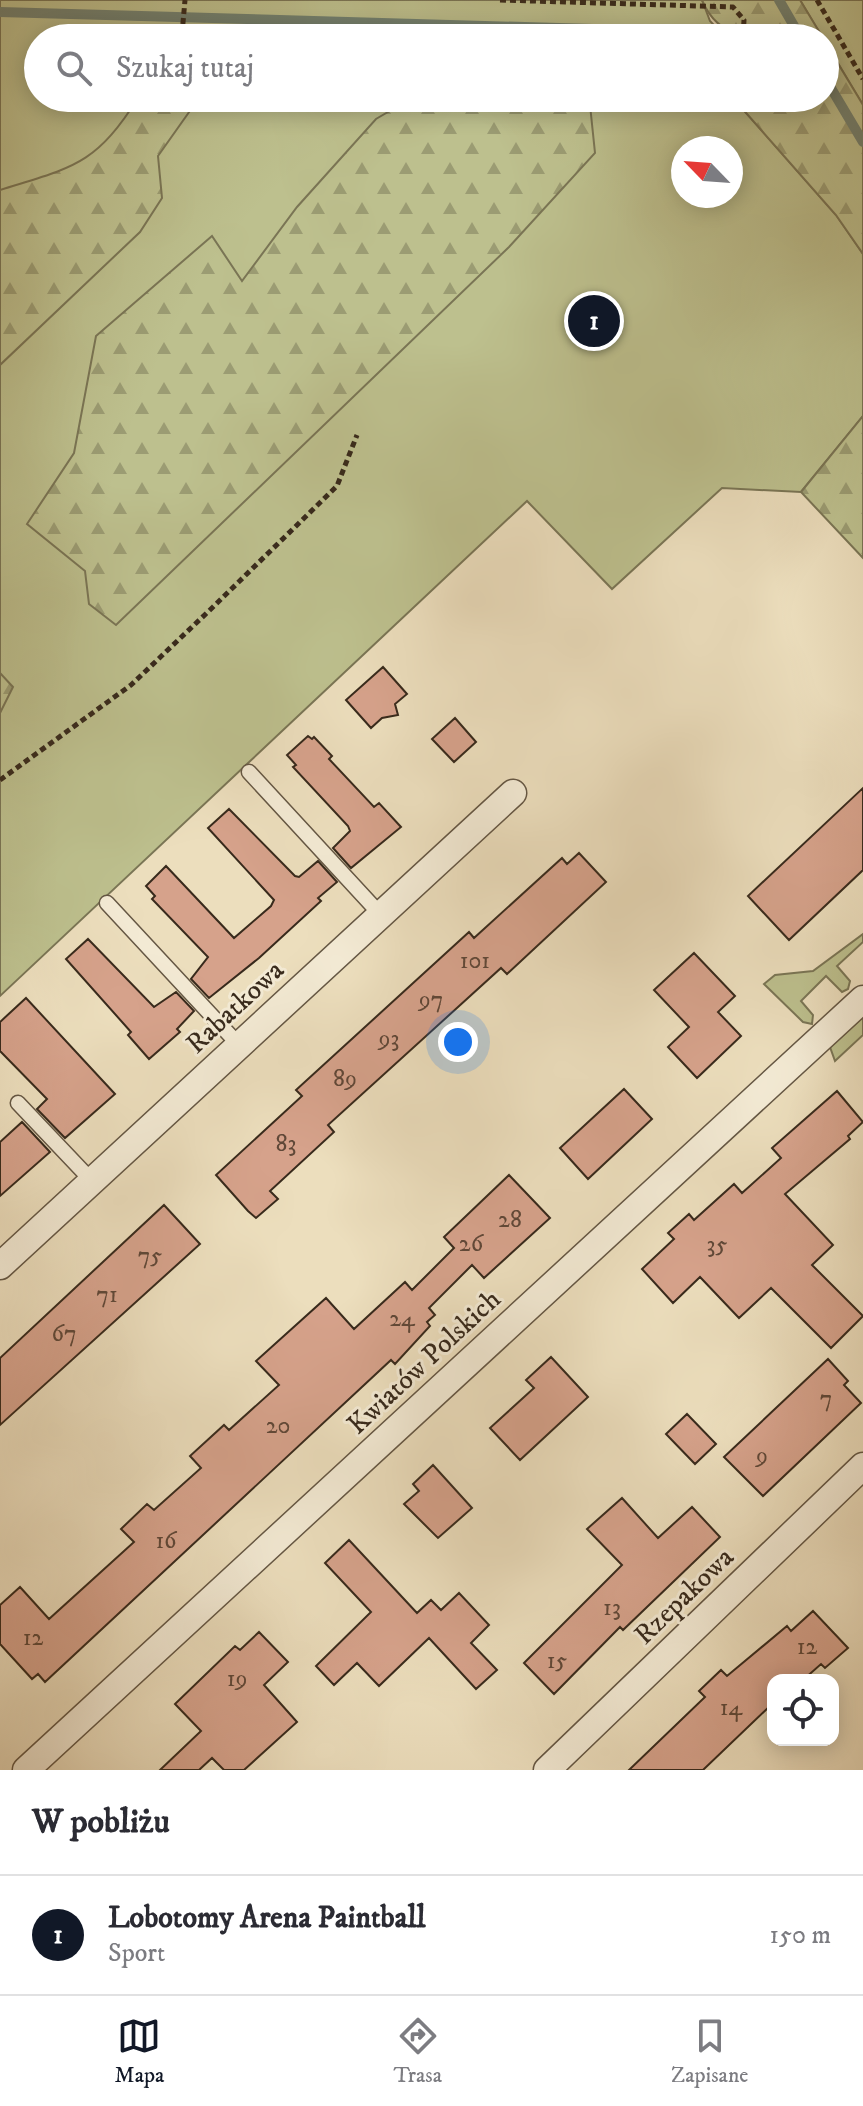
<!DOCTYPE html>
<html lang="pl">
<meta charset="utf-8">
<style>
body{margin:0;font-family:"IM FELL DW Pica",serif;background:#f2f2f3;color:#2b2b33}
.controls{position:absolute;right:24px;bottom:24px;display:grid;overflow:hidden;border-radius:16px;box-shadow:0 4px 20px #0003}
.controls button{width:72px;height:72px;display:grid;place-items:center;padding:0;border:0;border-bottom:2px solid #e1e1e2;background:#fff;color:#2b2b33;font:40px sans-serif}
.compass{position:absolute;left:671px;top:136px;width:72px;height:72px;border-radius:50%;background:#fff;box-shadow:0 4px 20px #0003;rotate:295deg}
.you{position:absolute;left:458px;top:1042px;width:28px;height:28px;margin:-20px;border:6px solid #fff;border-radius:50%;background:#1a73e8;box-shadow:0 0 0 12px #1a73e833}
.badge{display:grid;place-items:center;width:52px;height:52px;border-radius:50%;background:#111827;color:#fff;font-size:26px;font-weight:700}
.pin{position:absolute;translate:-50% -50%;border:4px solid #fff;box-shadow:0 2px 8px #0006}
.list{margin:0;padding:0;list-style:none}
h2{display:flex;justify-content:space-between;align-items:center;height:104px;margin:0;padding:0 32px;font-size:34px}
h2 small{font-size:26px;font-weight:400;color:#7c7c81}
.list li{display:grid;grid-template-columns:52px 1fr auto;gap:24px;align-items:center;box-sizing:border-box;height:120px;padding:0 32px;border-top:2px solid #e1e1e2}
.list b{display:block;font-size:30px;white-space:nowrap}
.list p{margin:0;font-size:26px;white-space:nowrap;color:#7c7c81}
.list em{font-size:26px;font-style:normal;color:#7c7c81}
.icon{flex:none;width:44px;height:44px;fill:none;stroke:currentColor;stroke-width:2;stroke-linecap:round;stroke-linejoin:round}
.map{position:relative;flex:none;width:863px;height:1770px;overflow:hidden}
.search{position:absolute;background:#fff;box-shadow:0 4px 20px #0003;left:24px;right:24px;top:24px;height:88px;display:flex;align-items:center;gap:20px;box-sizing:border-box;padding:0 28px;border-radius:44px;color:#7c7c81;font-size:30px}
.sheet{height:224px;background:#fff}
nav{display:flex;justify-content:space-around;align-items:center;box-sizing:border-box;height:112px;border-top:2px solid #e1e1e2;background:#fff;font-size:22px;color:#7c7c81}
nav a{display:grid;justify-items:center;gap:4px}
nav .on{color:#111827}
.map>svg:first-child{display:block}
</style>
<div class="map">
<svg width="863" height="1770" viewBox="0 0 863 1770">
<defs>
<pattern id="forest-firs" width="22" height="20" patternUnits="userSpaceOnUse" patternTransform="scale(2)"><rect width="22" height="20" fill="#bdc08e"/><path d="M5 1l3.5 6h-7zM16 11l3.5 6h-7z" fill="#9b9c73"/></pattern>
</defs>
<rect width="100%" height="100%" fill="#ecdebd"/>
<filter id="stains"><feTurbulence type="fractalNoise" baseFrequency=".0025" numOctaves="4"/><feColorMatrix values="0 0 0 0 .2 0 0 0 0 .09 0 0 0 0 .02 0 0 0 .5 -.17"/></filter>
<radialGradient id="worn" r=".72"><stop offset=".6" stop-color="#630" stop-opacity="0"/><stop offset="1" stop-color="#630" stop-opacity=".3"/></radialGradient>
<!-- green -->
<path fill="#bdc08e" stroke="#7a7555" stroke-width="2" fill-rule="evenodd" d="M 0,0 L 702,0 L 710,21 L 726,38 L 38,38 L 38,98 L 733,98 L 836,215 L 863,254 L 863,416 L 801,492 L 722,488 L 612,589 L 527,501 L 0,996 ZM 683,148 L 731,148 L 731,196 L 683,196 Z
M 800,0 L 863,0 L 863,105 Z
M 863,934 L 863,942 L 837,966 L 850,981 L 848,989 L 842,992 L 826,976 L 801,1001 L 813,1015 L 812,1024 L 803,1022 L 764,984 L 775,975 L 813,971 Z
M 863,1017 L 863,1035 L 835,1061 L 830,1047 Z"/>
<!-- forest -->
<path fill="url(#forest-firs)" stroke="#7a7555" stroke-width="2" d="M 702,0 L 800,0 L 823,38 C 776,38 723,51 702,0 Z
M 825,42 L 863,105 L 863,254 L 836,215 L 733,98 L 825,98 Z
M 138,98 L 199,98 L 158,156 L 162,198 L 140,232 L 0,365 L 0,190 C 73,167 95,166 138,98 Z
M 412,98 L 583,98 L 590,105 L 595,153 L 509,247 L 116,625 L 89,604 L 85,571 L 27,524 L 74,453 L 96,336 L 212,236 L 242,281 L 297,207 L 376,119 Z
M 863,416 L 863,558 L 801,492 Z
M 0,673 L 13,687 L 0,713 Z"/>
<g fill="none" stroke-linecap="round" stroke-linejoin="round">
<!-- stream -->
<path stroke="#728272" stroke-width="10" d="M 779,0 L 801,38
M 0,12 L 799,35
M 825,78 L 863,142"/>
</g>
<!-- building -->
<path fill="#d6a28b" stroke="#382a1c" stroke-width="2" d="M 383,667 L 407,694 L 395,704 L 398,715 L 382,718 L 371,728 L 346,700 Z
M 455,718 L 476,742 L 454,762 L 432,739 Z
M 308,736 L 312,739 L 314,737 L 332,756 L 329,759 L 374,807 L 379,803 L 401,827 L 351,868 L 333,848 L 350,831 L 348,826 L 293,767 L 296,765 L 287,755 Z
M 863,788 L 863,870 L 789,940 L 748,896 Z
M 229,809 L 295,876 L 299,877 L 318,861 L 337,882 L 318,898 L 321,901 L 259,958 L 209,998 L 191,979 L 208,957 L 152,899 L 155,896 L 146,886 L 166,866 L 234,938 L 271,906 L 274,900 L 208,828 Z
M 579,853 L 606,882 L 507,974 L 501,968 L 328,1125 L 334,1132 L 270,1191 L 278,1199 L 256,1218 L 248,1211 L 216,1175 L 302,1096 L 296,1090 L 469,932 L 474,938 L 562,858 L 567,864 Z
M 88,939 L 154,1007 L 176,992 L 194,1011 L 177,1029 L 180,1032 L 149,1059 L 128,1035 L 131,1032 L 66,959 Z
M 694,953 L 735,996 L 718,1012 L 741,1036 L 697,1078 L 668,1047 L 689,1027 L 654,990 Z
M 26,998 L 115,1094 L 65,1138 L 37,1109 L 47,1099 L 0,1051 L 0,1022 Z
M 624,1089 L 652,1119 L 588,1179 L 560,1148 Z
M 837,1091 L 863,1122 L 848,1136 L 850,1139 L 785,1194 L 833,1245 L 812,1265 L 863,1316 L 831,1348 L 771,1288 L 739,1318 L 700,1277 L 673,1303 L 642,1269 L 674,1239 L 668,1233 L 689,1214 L 694,1220 L 734,1184 L 742,1193 L 781,1158 L 772,1148 Z
M 22,1122 L 50,1152 L 0,1196 L 0,1142 Z
M 509,1175 L 550,1218 L 484,1278 L 472,1265 L 429,1308 L 435,1315 L 427,1322 L 430,1326 L 395,1364 L 391,1360 L 45,1682 L 38,1674 L 32,1679 L 0,1644 L 0,1605 L 20,1587 L 49,1619 L 134,1542 L 121,1529 L 147,1504 L 154,1510 L 201,1468 L 190,1456 L 224,1425 L 229,1430 L 279,1385 L 256,1361 L 326,1298 L 354,1329 L 405,1282 L 412,1290 L 454,1248 L 444,1237 Z
M 164,1205 L 200,1244 L 0,1425 L 0,1358 Z
M 551,1357 L 588,1397 L 520,1460 L 490,1428 L 534,1388 L 526,1380 Z
M 828,1359 L 848,1381 L 844,1385 L 861,1403 L 763,1496 L 724,1457 Z
M 687,1414 L 716,1444 L 695,1464 L 666,1434 Z
M 433,1465 L 472,1508 L 438,1538 L 404,1504 L 419,1491 L 413,1484 Z
M 622,1498 L 658,1538 L 692,1507 L 720,1537 L 623,1630 L 620,1627 L 554,1694 L 524,1663 L 622,1565 L 587,1529 Z
M 349,1540 L 417,1613 L 431,1600 L 441,1610 L 459,1593 L 489,1625 L 471,1643 L 497,1670 L 476,1689 L 429,1638 L 379,1686 L 357,1663 L 334,1685 L 316,1666 L 371,1612 L 325,1563 Z
M 813,1611 L 848,1648 L 825,1668 L 821,1664 L 803,1680 L 773,1680 L 773,1703 L 703,1770 L 629,1770 L 705,1697 L 699,1691 L 721,1670 L 727,1676 L 787,1626 L 791,1631 Z
M 259,1632 L 288,1662 L 264,1685 L 297,1722 L 244,1770 L 224,1770 L 212,1758 L 199,1770 L 160,1770 L 201,1731 L 175,1704 L 235,1646 L 240,1650 Z"/>
<g fill="none" stroke-linecap="round" stroke-linejoin="round">
<defs>
<path id="service" d="M 249,772 L 380,914
M 107,903 L 239,1045
M 18,1103 L 92,1181"/>
<path id="minor" d="M 0,1266 L 513,793
M 26,1770 L 863,999
M 547,1770 L 863,1466"/>
</defs>
<!-- service casing -->
<use href="#service" stroke="#655744" stroke-width="17"/>
<!-- minor casing -->
<use href="#minor" stroke="#655744" stroke-width="29"/>
<!-- path -->
<path stroke="#382a1c" stroke-width="5" stroke-dasharray="6 4" stroke-linecap="butt" d="M 500,0 L 733,7 L 744,20 L 743,38
M 817,0 L 863,79
M 182,34 L 185,0
M 0,780 L 131,685 L 213,607 L 337,486 L 357,435"/>
<!-- service -->
<use href="#service" stroke="#f3ead4" stroke-width="14"/>
<!-- minor -->
<use href="#minor" stroke="#f3ead4" stroke-width="26"/>
</g>
<g text-anchor="middle" stroke-width="6" stroke-linejoin="round" paint-order="stroke">
<!-- number labels -->
<g font-size="24" fill="#604838">
<text x="475" y="968">101</text>
<text x="431" y="1007">97</text>
<text x="389" y="1046">93</text>
<text x="345" y="1086">89</text>
<text x="286" y="1151">83</text>
<text x="510" y="1227">28</text>
<text x="471" y="1251">26</text>
<text x="717" y="1252">35</text>
<text x="150" y="1263">75</text>
<text x="107" y="1302">71</text>
<text x="402" y="1326">24</text>
<text x="64" y="1341">67</text>
<text x="826" y="1406">7</text>
<text x="278" y="1433">20</text>
<text x="762" y="1463">9</text>
<text x="166" y="1548">16</text>
<text x="612" y="1615">13</text>
<text x="33" y="1645">12</text>
<text x="807" y="1654">12</text>
<text x="557" y="1668">15</text>
<text x="237" y="1686">19</text>
<text x="731" y="1715">14</text>
</g>
<!-- street labels -->
<g font-size="28" fill="#382a1c" stroke="#f3ead4">
<text transform="translate(234 1006) rotate(-43)" y="10">Rabatkowa</text>
<text transform="translate(423 1361) rotate(-43)" y="10">Kwiatów Polskich</text>
<text transform="translate(683 1595) rotate(-44)" y="10">Rzepakowa</text>
</g>
</g>
<rect width="100%" height="100%" filter="url(#stains)"/>
<rect width="100%" height="100%" fill="url(#worn)"/>
</svg>
<div class="controls">
<button><svg class="icon" aria-label="locate" viewBox="0 0 24 24"><circle cx="12" cy="12" r="6"/><path d="M12 2v4M12 18v4M2 12h4M18 12h4"/></svg></button>
</div>
<svg class="compass" viewBox="-18 -18 36 36"><path d="M0-13l5 13h-10z" fill="#e53935"/><path d="M0 13l5-13h-10z" fill="#7c7c81"/></svg>
<div class="you"></div>
<div class="pin badge" style="left:594px;top:321px">1</div>
<div class="search"><svg class="icon" aria-label="search" viewBox="0 0 24 24"><circle cx="10" cy="10" r="6"/><path d="M15 15l6 6"/></svg>Szukaj tutaj</div>
</div>
<section class="sheet">
<h2>W pobliżu<small></small></h2>
<ul class="list">
<li><span class="badge">1</span><div><b>Lobotomy Arena Paintball</b><p>Sport</p></div><em>150 m</em></li>
</ul>
</section>
<nav>
<a class="on"><svg class="icon" aria-label="map" viewBox="0 0 24 24"><path d="M3 6l6-2 6 2 6-2v14l-6 2-6-2-6 2zM9 4v14M15 6v14"/></svg>Mapa</a>
<a><svg class="icon" aria-label="directions" viewBox="0 0 24 24"><path d="M12 3l9 9-9 9-9-9zM9 14v-3h6M13 9l2 2-2 2"/></svg>Trasa</a>
<a><svg class="icon" aria-label="saved" viewBox="0 0 24 24"><path d="M7 4h10v16l-5-4-5 4z"/></svg>Zapisane</a>
</nav>
